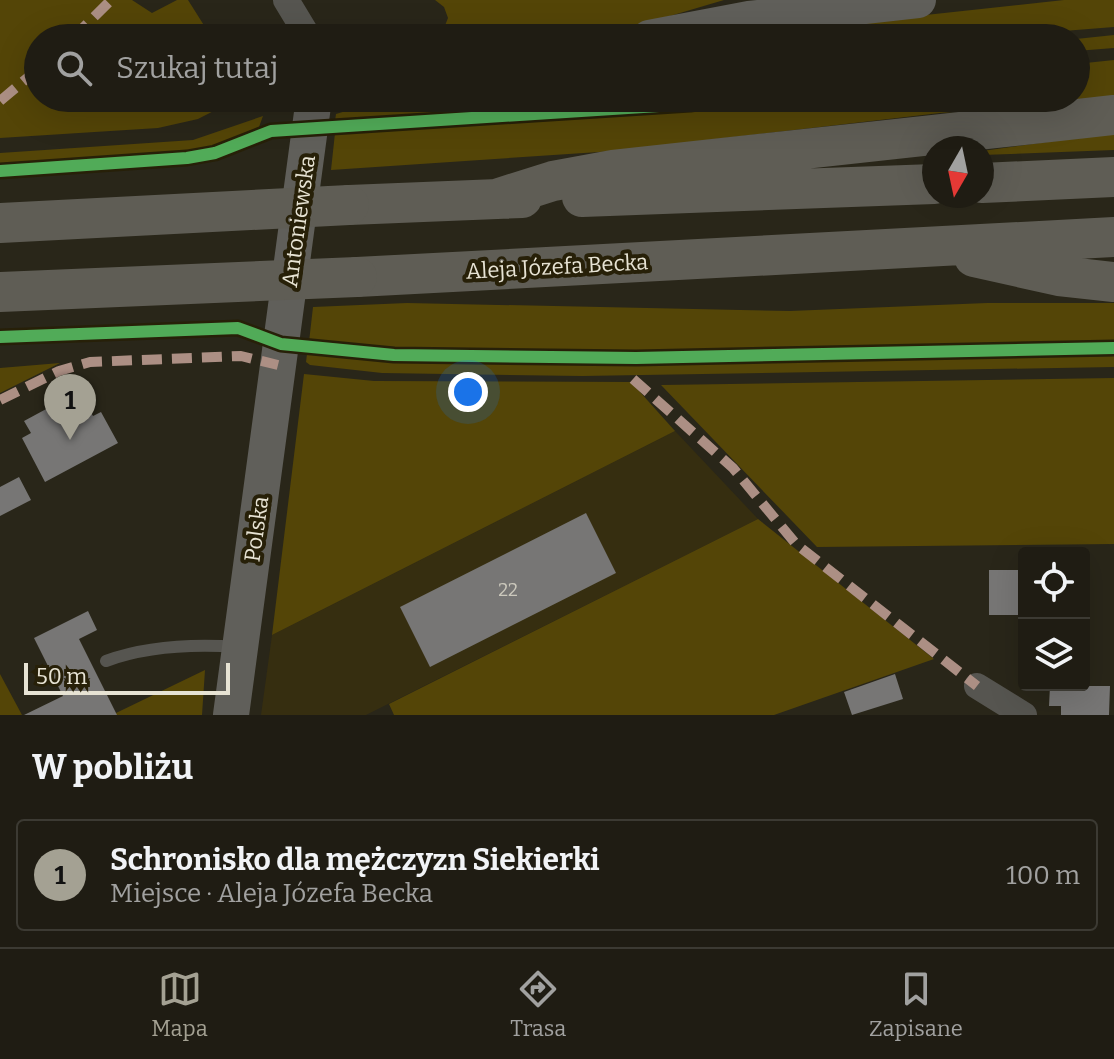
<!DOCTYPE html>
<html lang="pl">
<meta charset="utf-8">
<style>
body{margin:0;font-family:Bitter,serif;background:#27251c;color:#f1f3f6}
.controls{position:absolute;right:24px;bottom:24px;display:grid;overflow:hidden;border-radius:8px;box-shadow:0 8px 32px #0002}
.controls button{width:72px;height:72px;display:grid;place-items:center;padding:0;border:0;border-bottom:2px solid #3c3a33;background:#1f1c13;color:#f1f3f6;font:40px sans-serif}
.compass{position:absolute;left:922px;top:136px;width:72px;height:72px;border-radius:50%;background:#1f1c13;box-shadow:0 8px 32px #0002;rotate:189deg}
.scale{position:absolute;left:24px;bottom:20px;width:206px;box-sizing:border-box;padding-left:8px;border:4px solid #e7e3d4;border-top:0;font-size:22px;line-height:28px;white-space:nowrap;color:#e7e3d4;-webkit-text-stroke:6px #272008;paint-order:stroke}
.you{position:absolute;left:468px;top:392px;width:28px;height:28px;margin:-20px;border:6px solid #fff;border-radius:50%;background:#1a73e8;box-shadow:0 0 0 12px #1a73e833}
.badge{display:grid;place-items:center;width:52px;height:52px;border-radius:50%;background:#a4a193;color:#111;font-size:26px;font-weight:700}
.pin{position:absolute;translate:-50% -66px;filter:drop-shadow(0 2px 4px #0008)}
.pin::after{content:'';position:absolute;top:42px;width:28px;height:24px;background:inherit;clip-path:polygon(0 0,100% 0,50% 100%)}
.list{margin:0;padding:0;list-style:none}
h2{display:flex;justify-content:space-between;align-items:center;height:104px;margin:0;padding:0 32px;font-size:34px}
h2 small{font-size:26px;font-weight:400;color:#a1a1a0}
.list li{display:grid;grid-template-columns:52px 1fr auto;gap:24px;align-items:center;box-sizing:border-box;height:112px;margin:0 16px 16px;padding:0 16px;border:2px solid #3c3a33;border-radius:8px}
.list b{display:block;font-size:30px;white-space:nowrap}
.list p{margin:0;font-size:26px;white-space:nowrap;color:#a1a1a0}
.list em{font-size:26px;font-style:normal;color:#a1a1a0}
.icon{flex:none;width:44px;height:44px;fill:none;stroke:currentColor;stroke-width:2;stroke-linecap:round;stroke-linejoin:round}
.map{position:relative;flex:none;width:1114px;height:715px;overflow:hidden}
.search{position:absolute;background:#1f1c13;box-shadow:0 8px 32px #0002;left:24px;right:24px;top:24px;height:88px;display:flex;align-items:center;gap:20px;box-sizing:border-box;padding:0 28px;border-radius:44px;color:#a1a1a0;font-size:30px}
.sheet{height:232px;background:#1f1c13}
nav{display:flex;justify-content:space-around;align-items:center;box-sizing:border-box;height:112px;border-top:2px solid #3c3a33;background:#1f1c13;font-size:22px;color:#a1a1a0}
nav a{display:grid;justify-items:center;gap:4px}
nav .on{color:#a4a193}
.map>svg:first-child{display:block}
</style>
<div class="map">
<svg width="1114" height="715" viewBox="0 0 1114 715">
<rect width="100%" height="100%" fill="#292619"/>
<!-- built -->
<path fill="#362e10" d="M 675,431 L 758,519 L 366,715 L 261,715 L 272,635 Z"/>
<!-- green -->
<path fill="#544507" d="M 0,0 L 132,0 L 152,13 L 177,0 L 188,0 L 212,38 L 38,38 L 38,98 L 239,98 L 198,119 L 158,128 L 0,138 Z
M 435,0 L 724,0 L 626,29 L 574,38 L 427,38 L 442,33 L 448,18 L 444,7 Z
M 1064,0 L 1114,0 L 1114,27 L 973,38 L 714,38 Z
M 1114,35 L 1114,48 L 1076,51 L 1076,39 Z
M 1114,60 L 1114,98 L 940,113 L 614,151 L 331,170 L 335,133 L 697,110 L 782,98 L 1076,98 L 1076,64 Z
M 490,98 L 661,98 L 335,121 L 336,114 L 359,107 Z
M 263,116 L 259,127 L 205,150 L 0,164 L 0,153 L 193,140 Z
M 1114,133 L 1114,150 L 982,155 L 982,151 Z
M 407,303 L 790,311 L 987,303 L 1114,303 L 1114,342 C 846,347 576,365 309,342 L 313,307 Z
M 307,354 L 384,361 L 585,364 L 1114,356 L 1114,367 L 582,376 L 382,373 L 310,365 L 306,362 Z
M 60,363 L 0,393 L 0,368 Z
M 304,374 L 374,381 L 631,382 L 675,431 L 272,635 Z
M 1114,378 L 1114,544 L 817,547 L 661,385 Z
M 758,519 L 934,659 L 774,715 L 394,715 L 389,704 Z
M 205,670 L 202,715 L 113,715 L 116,713 Z
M 0,674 L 22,715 L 0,715 Z"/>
<!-- building -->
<path fill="#777675" d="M 74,394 L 81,407 L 86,404 L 93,416 L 101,412 L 118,443 L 45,482 L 22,438 L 31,433 L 24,421 Z
M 19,477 L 31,500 L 0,516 L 0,487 Z
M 586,513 L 616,573 L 430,667 L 400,607 Z
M 989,570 L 1024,570 L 1024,615 L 989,615 Z
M 88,611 L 97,630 L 79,639 L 117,715 L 24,715 L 63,696 L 34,638 Z
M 895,674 L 903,699 L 852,715 L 844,692 Z
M 1050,686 L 1110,686 L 1109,715 L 1061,715 L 1061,706 L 1049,706 Z"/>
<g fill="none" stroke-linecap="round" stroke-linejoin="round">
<!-- lane -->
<path stroke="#565550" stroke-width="12" d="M 106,661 C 147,646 194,644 238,647"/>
<!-- street -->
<path stroke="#565550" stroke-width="26" d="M 286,0 L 309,38
M 977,686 L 1024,715"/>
<!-- secondary -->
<path stroke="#605f5a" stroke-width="36" d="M 649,38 L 749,19 L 918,0
M 231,715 L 314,98"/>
<!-- primary -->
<path stroke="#5f5d55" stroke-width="40" d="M 982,183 L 1114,177
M 582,197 L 934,184
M 496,199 L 553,181 L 613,170 L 1114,115
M 349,205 L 522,198
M 974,257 L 1059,276 L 1114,282
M 357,277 L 1114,237"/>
<!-- primary-bridge -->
<path stroke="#5f5d55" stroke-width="40" d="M 0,223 L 349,205
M 0,292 L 357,277"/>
<!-- quiet -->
<path stroke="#ac8f84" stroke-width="10" stroke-dasharray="20 10" stroke-linecap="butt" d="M 73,38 L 111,0
M 0,101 L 38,69
M 633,379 L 733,468 L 796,544 L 977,686
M 0,400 L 59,371 L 90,362 L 241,356 L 278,365"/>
<defs>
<path id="cycleway" d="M 0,171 L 187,158 L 215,153 L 271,131 L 690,104 L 733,98
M 0,337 L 238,328 L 281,344 L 394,355 L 636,358 L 1114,348"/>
</defs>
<!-- cycleway casing -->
<use href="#cycleway" stroke="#272008" stroke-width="17"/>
<!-- cycleway -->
<use href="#cycleway" stroke="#51ab58" stroke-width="12"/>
</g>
<g text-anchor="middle" stroke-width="8" stroke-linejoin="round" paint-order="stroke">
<!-- number labels -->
<g font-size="18" fill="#cbc8bc">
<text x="508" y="596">22</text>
</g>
<!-- street labels -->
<g font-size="22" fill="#e7e3d4" stroke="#272008">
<text transform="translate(298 221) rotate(-82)" y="8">Antoniewska</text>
<text transform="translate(557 266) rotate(-3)" y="8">Aleja Józefa Becka</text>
<text transform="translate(256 529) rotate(-82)" y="8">Polska</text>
</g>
</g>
</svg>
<div class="controls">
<button><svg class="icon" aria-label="locate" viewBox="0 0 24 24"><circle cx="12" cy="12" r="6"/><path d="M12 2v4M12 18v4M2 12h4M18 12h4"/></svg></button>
<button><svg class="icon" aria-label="layers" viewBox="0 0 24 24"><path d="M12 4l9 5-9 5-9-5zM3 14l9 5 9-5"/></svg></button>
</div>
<svg class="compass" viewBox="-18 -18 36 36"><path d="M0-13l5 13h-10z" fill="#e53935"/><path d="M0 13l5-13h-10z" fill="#a1a1a0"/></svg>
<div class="scale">50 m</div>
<div class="you"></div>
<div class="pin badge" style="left:70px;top:440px">1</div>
<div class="search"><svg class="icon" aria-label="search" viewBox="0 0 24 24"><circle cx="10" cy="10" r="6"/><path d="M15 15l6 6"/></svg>Szukaj tutaj</div>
</div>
<section class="sheet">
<h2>W pobliżu<small></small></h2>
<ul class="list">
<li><span class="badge">1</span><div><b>Schronisko dla mężczyzn Siekierki</b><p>Miejsce · Aleja Józefa Becka</p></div><em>100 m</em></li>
</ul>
</section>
<nav>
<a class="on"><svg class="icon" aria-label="map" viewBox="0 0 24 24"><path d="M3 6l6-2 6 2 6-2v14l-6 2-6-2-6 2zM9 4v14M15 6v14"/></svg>Mapa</a>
<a><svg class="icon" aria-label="directions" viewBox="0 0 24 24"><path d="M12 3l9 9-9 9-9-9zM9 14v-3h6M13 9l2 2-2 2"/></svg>Trasa</a>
<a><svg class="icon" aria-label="saved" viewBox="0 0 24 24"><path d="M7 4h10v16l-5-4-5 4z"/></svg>Zapisane</a>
</nav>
